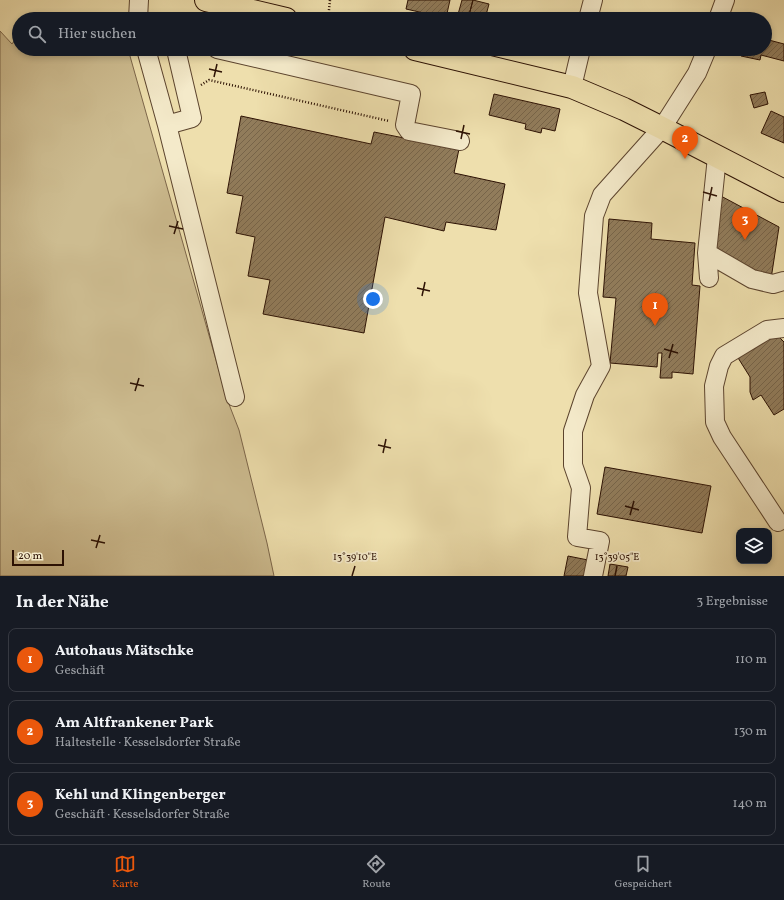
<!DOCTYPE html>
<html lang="de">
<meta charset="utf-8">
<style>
body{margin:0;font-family:Vollkorn,serif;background:#20242c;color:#f1f3f6}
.controls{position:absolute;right:12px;bottom:12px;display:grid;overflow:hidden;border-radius:8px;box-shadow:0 2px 6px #0003}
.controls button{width:36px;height:36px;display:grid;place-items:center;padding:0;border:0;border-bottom:1px solid #363941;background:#171b24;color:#f1f3f6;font:20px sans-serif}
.scale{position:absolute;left:12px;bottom:10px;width:52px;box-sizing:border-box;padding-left:4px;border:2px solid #2c1103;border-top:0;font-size:11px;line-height:14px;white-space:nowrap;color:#2c1103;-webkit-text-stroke:3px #f4eaca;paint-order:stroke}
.you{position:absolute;left:373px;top:299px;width:14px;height:14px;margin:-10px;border:3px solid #fff;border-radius:50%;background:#1a73e8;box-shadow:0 0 0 6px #1a73e833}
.badge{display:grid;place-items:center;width:26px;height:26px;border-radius:50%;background:#ea580c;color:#fff;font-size:13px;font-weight:700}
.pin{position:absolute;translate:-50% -33px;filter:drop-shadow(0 1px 2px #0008)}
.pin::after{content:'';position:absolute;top:21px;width:14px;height:12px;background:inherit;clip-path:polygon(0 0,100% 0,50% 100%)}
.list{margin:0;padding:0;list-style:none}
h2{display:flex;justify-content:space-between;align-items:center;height:52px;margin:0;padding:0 16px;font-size:17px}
h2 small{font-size:13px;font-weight:400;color:#9ea1a6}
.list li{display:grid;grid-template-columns:26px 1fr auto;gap:12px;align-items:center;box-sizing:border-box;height:64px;margin:0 8px 8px;padding:0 8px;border:1px solid #363941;border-radius:8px}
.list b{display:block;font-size:15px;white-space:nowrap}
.list p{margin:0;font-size:13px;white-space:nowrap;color:#9ea1a6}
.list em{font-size:13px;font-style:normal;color:#9ea1a6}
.icon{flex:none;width:22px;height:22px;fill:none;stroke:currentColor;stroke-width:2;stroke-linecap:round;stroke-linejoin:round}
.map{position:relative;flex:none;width:784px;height:576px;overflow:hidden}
.search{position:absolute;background:#171b24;box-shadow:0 2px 6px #0003;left:12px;right:12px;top:12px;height:44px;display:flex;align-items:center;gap:10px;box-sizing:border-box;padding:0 14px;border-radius:22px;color:#9ea1a6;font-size:15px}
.sheet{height:268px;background:#171b24}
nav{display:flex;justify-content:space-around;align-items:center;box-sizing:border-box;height:56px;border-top:1px solid #363941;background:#171b24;font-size:11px;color:#9ea1a6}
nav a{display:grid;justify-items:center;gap:2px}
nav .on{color:#ea580c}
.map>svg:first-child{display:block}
</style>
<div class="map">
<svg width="784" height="576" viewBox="0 0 784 576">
<defs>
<pattern id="building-hatch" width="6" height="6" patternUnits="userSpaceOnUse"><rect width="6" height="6" fill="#917c5b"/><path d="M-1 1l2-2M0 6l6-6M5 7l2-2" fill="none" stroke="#776449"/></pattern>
</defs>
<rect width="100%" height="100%" fill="#eedfad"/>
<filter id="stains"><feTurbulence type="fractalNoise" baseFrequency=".005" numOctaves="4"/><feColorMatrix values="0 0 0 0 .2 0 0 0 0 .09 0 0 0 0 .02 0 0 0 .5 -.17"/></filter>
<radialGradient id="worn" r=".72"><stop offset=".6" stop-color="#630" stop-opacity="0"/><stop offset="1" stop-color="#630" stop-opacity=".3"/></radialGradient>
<!-- green -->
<path fill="#cdbc90" stroke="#7c664a" d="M 0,31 L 12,44 L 19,34 L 19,49 L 128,49 L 227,399 L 239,430 L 267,543 L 274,576 L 0,576 Z"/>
<!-- building -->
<path fill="url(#building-hatch)" stroke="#2c1103" d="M 408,0 L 450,0 L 446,18 L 406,9 Z
M 462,0 L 473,0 L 468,19 L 457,18 Z
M 473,0 L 489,4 L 485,19 L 468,19 Z
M 544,16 L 555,19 L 543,19 Z
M 765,26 L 768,27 L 765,39 Z
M 765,39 L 784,44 L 784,61 L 761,55 L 760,60 L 741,56 L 743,49 L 765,49 Z
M 641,49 L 664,49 L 662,55 Z
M 765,92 L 768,104 L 754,108 L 750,95 Z
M 494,94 L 560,109 L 555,131 L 542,128 L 541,133 L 525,129 L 526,124 L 489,115 Z
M 771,111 L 784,117 L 784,143 L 761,133 Z
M 241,116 L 371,144 L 374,132 L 459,149 L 454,173 L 505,184 L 496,230 L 446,222 L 444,231 L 385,217 L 364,333 L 263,314 L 270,280 L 248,276 L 255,237 L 236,233 L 243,196 L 227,193 Z
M 719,195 L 779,227 L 771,279 L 713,250 Z
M 609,219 L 652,223 L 651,239 L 695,243 L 692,285 L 700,286 L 693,374 L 672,372 L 672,378 L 660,378 L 662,353 L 658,353 L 657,367 L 610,363 L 616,298 L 603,297 Z
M 765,335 L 779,337 L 784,342 L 784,409 L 774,415 L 761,395 L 753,400 L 750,392 L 750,377 L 735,353 Z
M 605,467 L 711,486 L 702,533 L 597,514 Z
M 568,556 L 588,560 L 585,576 L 564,576 Z
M 610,564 L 628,567 L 626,576 L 608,576 Z"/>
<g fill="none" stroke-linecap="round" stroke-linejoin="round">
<defs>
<path id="minor" d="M 138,19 L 139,0
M 588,19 L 593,0
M 718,19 L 725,0
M 146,49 L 167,125 L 235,397
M 217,49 L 411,94 L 405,125 L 409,131 L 460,141
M 572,87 L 581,49
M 167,125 L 192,118 L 177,54 L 180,49
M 707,253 L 752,279 L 773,284 L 784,281
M 709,278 L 707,253 L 717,157
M 778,522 L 722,437 L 715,422 L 714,386 L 719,366 L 724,356 L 767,330 L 784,328
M 593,576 L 600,541 L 577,537 L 581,488 L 573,465 L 573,431 L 585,395 L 601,366 L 588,293 L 594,216 L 602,195 L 662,128 L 697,73 L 707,49"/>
<path id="major" d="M 206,0 L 286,19
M 415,49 L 572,87 L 624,109 L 662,128 L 784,191"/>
</defs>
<!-- minor casing -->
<use href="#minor" stroke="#5c442e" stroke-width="20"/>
<!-- major casing -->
<use href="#major" stroke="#2c1103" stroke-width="24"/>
<!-- path -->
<path stroke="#2c1103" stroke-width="2.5" stroke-dasharray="1 2" stroke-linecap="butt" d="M 328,19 L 330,0
M 201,85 L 209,80 L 389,121"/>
<!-- minor -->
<use href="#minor" stroke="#f4eaca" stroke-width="18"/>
<!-- major -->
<use href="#major" stroke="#eedfad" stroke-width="22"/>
</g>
<!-- ticks -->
<path fill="none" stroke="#2c1103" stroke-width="1.5" d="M 209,69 L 222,72M 214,77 L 217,64M 456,131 L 470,134M 461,139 L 464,125M 703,192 L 717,196M 709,201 L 712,187M 169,226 L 183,229M 174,234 L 178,221M 417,288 L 430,291M 422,296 L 425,282M 664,349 L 678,353M 669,358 L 673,344M 130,383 L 144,386M 135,391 L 139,378M 378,445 L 391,448M 383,453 L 386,439M 625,506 L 639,510M 630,515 L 634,501M 91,540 L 105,543M 96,548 L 100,535M 352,576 L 355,566M 615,576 L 617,566"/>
<g font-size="10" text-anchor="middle" fill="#2c1103" stroke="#f4eaca" stroke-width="3.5" stroke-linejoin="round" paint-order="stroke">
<text x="355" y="560">13°39'10"E</text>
<text x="617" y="560">13°39'05"E</text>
</g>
<rect width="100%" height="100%" filter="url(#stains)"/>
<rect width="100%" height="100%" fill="url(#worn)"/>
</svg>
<div class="controls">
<button><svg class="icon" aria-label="layers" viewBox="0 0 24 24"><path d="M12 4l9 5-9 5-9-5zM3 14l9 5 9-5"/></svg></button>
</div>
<div class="scale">20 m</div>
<div class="you"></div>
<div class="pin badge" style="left:655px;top:326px">1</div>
<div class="pin badge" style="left:685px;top:159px">2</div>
<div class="pin badge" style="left:745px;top:240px">3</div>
<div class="search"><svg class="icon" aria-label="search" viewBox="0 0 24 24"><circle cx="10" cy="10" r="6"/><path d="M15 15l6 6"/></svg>Hier suchen</div>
</div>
<section class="sheet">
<h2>In der Nähe<small>3 Ergebnisse</small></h2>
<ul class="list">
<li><span class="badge">1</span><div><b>Autohaus Mätschke</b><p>Geschäft</p></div><em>110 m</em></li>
<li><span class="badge">2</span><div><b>Am Altfrankener Park</b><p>Haltestelle · Kesselsdorfer Straße</p></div><em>130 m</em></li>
<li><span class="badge">3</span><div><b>Kehl und Klingenberger</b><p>Geschäft · Kesselsdorfer Straße</p></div><em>140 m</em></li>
</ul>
</section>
<nav>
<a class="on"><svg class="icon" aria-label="map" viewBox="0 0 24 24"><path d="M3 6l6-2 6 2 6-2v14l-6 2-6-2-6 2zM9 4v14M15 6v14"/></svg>Karte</a>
<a><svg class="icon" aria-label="directions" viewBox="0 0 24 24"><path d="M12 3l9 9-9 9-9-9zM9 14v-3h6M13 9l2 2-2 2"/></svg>Route</a>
<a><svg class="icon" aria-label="saved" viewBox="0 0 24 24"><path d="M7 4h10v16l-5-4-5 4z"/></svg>Gespeichert</a>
</nav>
